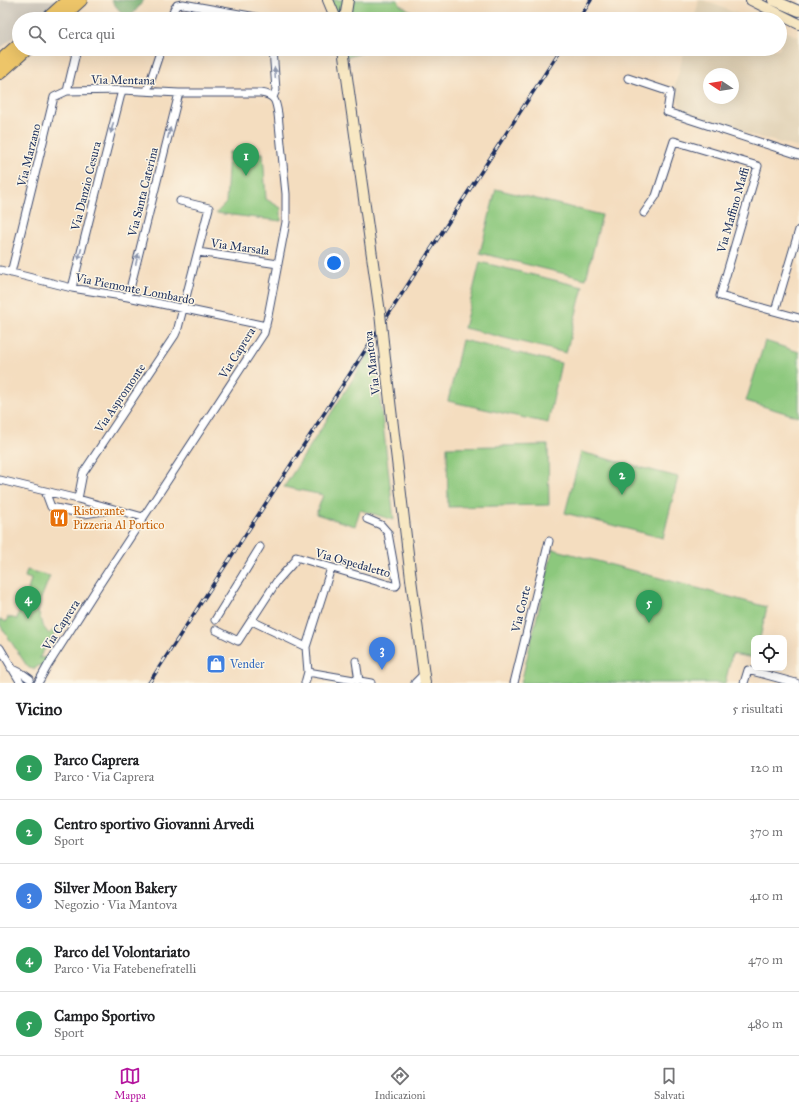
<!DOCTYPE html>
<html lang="it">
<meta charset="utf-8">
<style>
body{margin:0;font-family:"IM FELL Great Primer",serif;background:#f2f2f2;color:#202124}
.controls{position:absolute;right:12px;bottom:12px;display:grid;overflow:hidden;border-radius:8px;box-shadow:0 4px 16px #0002}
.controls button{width:36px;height:36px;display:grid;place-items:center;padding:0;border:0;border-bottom:1px solid #e0e0e0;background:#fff;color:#202124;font:20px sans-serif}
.compass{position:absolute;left:703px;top:68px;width:36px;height:36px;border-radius:50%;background:#fff;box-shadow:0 4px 16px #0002;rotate:282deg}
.you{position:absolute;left:334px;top:263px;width:14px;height:14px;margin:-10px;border:3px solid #fff;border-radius:50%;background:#1a73e8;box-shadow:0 0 0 6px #1a73e833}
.badge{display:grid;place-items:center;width:26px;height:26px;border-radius:50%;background:#b5179e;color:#fff;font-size:13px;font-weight:700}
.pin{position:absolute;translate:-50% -33px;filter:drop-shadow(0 1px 2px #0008)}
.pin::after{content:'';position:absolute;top:21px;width:14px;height:12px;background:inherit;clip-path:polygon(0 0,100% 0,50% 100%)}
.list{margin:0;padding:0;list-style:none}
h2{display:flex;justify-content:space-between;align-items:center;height:52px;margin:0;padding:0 16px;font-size:17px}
h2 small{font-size:13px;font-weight:400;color:#757577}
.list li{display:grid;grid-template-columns:26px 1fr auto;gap:12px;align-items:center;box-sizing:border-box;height:64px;padding:0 16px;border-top:1px solid #e0e0e0}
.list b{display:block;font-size:15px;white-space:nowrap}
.list p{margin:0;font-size:13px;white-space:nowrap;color:#757577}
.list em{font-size:13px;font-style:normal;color:#757577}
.icon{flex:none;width:22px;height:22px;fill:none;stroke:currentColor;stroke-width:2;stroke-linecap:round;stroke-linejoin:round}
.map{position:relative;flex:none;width:799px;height:683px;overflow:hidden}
.search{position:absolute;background:#fff;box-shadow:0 4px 16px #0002;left:12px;right:12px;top:12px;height:44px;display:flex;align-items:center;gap:10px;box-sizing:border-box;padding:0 14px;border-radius:22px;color:#757577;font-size:15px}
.sheet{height:372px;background:#fff}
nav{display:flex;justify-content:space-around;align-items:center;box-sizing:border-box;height:56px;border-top:1px solid #e0e0e0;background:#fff;font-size:11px;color:#757577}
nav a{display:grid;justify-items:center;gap:2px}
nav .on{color:#b5179e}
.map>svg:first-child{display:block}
</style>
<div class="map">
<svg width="799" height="683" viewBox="0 0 799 683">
<rect width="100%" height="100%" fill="#fcf5e5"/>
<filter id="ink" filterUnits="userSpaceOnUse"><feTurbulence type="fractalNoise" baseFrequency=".025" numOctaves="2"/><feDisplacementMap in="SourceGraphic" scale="8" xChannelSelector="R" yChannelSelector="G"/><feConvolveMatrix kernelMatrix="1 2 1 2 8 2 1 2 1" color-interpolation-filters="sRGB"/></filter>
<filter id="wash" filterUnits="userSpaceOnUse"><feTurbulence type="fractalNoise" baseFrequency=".012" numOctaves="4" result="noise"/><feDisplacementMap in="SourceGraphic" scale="16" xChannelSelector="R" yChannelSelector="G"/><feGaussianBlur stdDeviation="0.9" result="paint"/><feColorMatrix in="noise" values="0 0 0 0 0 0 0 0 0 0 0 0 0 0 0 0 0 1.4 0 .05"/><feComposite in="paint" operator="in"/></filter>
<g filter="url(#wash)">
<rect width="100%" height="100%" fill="#f4ddbf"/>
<!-- built -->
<path fill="#e1d2b6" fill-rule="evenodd" d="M 699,0 L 703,0 L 751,19 L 694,19 Z
M 780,29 L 799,37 L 799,148 L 751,135 L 682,110 L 674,89 L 685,49 L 780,49 ZM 709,74 L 733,74 L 733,98 L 709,98 Z"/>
<!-- industrial -->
<path fill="#c9c3b8" d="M 0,0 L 58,0 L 36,19 L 19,19 L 19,33 L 0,49 Z"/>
<!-- green -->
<path fill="#8cc87d" stroke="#547c6e" d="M 323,0 L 398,0 L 400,5 L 426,19 L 331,19 Z
M 338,49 L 370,49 L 365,52 L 340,59 Z
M 229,152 L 263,153 L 266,199 L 281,208 L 281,221 L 216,213 L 226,203 Z
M 496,189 L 602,215 L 586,279 L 480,253 Z
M 480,262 L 583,287 L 566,353 L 464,328 Z
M 462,340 L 561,363 L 548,423 L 448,401 Z
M 765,341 L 799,352 L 799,417 L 746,401 Z
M 374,346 L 394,520 L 360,510 L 355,526 L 316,514 L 323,495 L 284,487 Z
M 548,445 L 549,505 L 448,507 L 447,447 Z
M 581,452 L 678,477 L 663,538 L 565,513 Z
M 553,549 L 767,607 L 760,638 L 754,638 L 754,658 L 732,654 L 725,683 L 521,683 Z
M 27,570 L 50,576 L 40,601 L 38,613 L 39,613 L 42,625 L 49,634 L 57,626 L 59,627 L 39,658 L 48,657 L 42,667 L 40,665 L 34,669 L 29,668 L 27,666 L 0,625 L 0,619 L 6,622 L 8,617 L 17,619 L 21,604 L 24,605 L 31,579 L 25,577 Z"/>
<!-- forest -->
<path fill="#71ac6c" stroke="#466e65" d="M 111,0 L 144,0 L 129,19 L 126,19 Z"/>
</g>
<g filter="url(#ink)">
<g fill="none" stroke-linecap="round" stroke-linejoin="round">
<defs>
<path id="minor" d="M 171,19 L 174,9 L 177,5 L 183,4 L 267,19
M 273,49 L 276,90 L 273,97
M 628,78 L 670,92 L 667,112 L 799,155
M 147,91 L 161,49
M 644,213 L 656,196 L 674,141 L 758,166 L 720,296 L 799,318
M 198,252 L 278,264
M 0,270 L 72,288 L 128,297 L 266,326
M 11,273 L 54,97 L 67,91 L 77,49
M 72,288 L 122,90
M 128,297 L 179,93
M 775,311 L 799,230
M 0,480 L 78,499 L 143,517
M 45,491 L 51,507 L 84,514 L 110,510
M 78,499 L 83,473 L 175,335 L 178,328 L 209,208 L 180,201
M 296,557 L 393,586 L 396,586 L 397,583 L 388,533 L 381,525 L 367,519
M 215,620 L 260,547
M 252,621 L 306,647
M 216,630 L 238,641 L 277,581 L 294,562
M 0,648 L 21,683
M 356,661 L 359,681
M 11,668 L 23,674 L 30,679
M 308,672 L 371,683
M 38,683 L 48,665 L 99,585 L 264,333 L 268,316 L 286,222 L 286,194 L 278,114 C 276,101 275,95 261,93 L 179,93 L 122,90 L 67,91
M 305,683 L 308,672 L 306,647 L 331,568
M 415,683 L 424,674
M 514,683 L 549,541
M 744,683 L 748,670 L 796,683"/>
<path id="secondary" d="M 328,0 L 336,19
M 751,0 L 799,24
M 773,0 L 799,11
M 345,19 L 348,0
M 343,49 L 380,313
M 383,342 L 411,579 L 425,683"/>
<path id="primary" d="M 47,19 L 68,0
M 60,19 L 81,0
M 0,61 L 19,44
M 0,73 L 27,49"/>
</defs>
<!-- minor casing -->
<use href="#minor" stroke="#3c496d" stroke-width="9"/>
<!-- secondary casing -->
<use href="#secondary" stroke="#3c496d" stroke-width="12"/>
<!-- primary casing -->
<use href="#primary" stroke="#3c496d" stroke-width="14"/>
<!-- minor -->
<use href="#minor" stroke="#fff" stroke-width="7"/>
<!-- secondary -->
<use href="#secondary" stroke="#f8e8c3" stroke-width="10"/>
<!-- primary -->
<use href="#primary" stroke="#edc569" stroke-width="12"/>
<defs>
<path id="rail" d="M 579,19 L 591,0
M 149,683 L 561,49"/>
</defs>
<!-- rail casing -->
<use href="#rail" stroke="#1b2f5e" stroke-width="3.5"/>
<!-- rail -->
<use href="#rail" stroke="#fcf5e5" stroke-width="2" stroke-dasharray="6" stroke-linecap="butt"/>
<defs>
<path id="secondary-bridge" d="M 380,313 L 383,342"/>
</defs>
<!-- secondary-bridge casing -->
<use href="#secondary-bridge" stroke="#3c496d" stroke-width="12" stroke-linecap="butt"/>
<!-- secondary-bridge -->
<use href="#secondary-bridge" stroke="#f8e8c3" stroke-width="10"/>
</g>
<!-- one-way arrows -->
<defs><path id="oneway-solid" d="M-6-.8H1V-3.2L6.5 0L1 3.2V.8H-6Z"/></defs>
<g fill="#8d97ae">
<use href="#oneway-solid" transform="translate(275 73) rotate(-94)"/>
<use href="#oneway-solid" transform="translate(112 128) rotate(104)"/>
<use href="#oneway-solid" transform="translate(169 133) rotate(-76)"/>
<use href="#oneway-solid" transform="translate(80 254) rotate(104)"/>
<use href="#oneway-solid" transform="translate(137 259) rotate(-76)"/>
</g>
</g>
<!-- icons -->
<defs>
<symbol id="restaurant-square" viewBox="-11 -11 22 22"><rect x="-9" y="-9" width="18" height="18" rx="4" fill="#e8710a" stroke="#fcf5e5"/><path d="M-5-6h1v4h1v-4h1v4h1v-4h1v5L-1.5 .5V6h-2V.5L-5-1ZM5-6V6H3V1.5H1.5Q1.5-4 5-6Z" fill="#fff"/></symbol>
<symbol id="shop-square" viewBox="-11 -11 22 22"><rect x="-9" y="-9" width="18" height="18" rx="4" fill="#3f7fe0" stroke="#fcf5e5"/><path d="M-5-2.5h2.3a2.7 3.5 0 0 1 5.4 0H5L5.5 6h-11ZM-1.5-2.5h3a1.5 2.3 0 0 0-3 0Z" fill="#fff"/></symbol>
</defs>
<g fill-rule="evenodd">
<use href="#restaurant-square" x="48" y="507" width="22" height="22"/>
<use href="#shop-square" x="205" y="653" width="22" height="22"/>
</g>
<g text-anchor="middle" stroke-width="3" stroke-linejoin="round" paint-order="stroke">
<!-- street labels -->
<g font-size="12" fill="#1b2f5e" stroke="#fcf5e5">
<text transform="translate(123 80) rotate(1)" y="4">Via Mentana</text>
<text transform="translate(29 155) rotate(-76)" y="4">Via Marzano</text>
<text transform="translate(86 186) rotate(-76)" y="4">Via Danzio Cesura</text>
<text transform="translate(143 192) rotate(-76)" y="4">Via Santa Caterina</text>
<text transform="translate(733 210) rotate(-74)" y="4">Via Maffino Maffi</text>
<text transform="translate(240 247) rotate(8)" y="4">Via Marsala</text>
<text transform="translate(135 289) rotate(11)" y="4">Via Piemonte Lombardo</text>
<text transform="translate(237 353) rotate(-58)" y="4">Via Caprera</text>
<text transform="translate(372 363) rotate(-97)" y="4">Via Mantova</text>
<text transform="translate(120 398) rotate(-56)" y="4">Via Aspromonte</text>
<text transform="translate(353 563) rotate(16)" y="4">Via Ospedaletto</text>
<text transform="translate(521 609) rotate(-76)" y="4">Via Corte</text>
<text transform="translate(61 625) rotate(-57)" y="4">Via Caprera</text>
</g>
<!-- food labels -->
<g font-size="12" fill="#c56008" stroke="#fcf5e5" text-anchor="start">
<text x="73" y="515">Ristorante<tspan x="73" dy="14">Pizzeria Al Portico</tspan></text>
</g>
<!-- shop labels -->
<g font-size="12" fill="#366cbe" stroke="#fcf5e5" text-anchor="start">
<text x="230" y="668">Vender</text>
</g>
</g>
</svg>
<div class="controls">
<button><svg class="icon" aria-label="locate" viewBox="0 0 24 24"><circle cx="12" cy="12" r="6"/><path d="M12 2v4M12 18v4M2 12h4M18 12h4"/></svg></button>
</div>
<svg class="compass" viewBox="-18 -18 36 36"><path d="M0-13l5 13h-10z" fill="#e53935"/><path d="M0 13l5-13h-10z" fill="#757577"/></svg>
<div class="you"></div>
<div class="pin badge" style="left:246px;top:176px;background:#2e9e5b">1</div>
<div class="pin badge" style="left:622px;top:495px;background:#2e9e5b">2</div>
<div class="pin badge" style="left:382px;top:670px;background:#3f7fe0">3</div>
<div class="pin badge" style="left:28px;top:619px;background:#2e9e5b">4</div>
<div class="pin badge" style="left:649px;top:623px;background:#2e9e5b">5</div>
<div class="search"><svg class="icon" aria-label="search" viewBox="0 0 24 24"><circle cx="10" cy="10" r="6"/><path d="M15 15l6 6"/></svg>Cerca qui</div>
</div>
<section class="sheet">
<h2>Vicino<small>5 risultati</small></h2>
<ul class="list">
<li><span class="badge" style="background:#2e9e5b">1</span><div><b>Parco Caprera</b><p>Parco · Via Caprera</p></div><em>120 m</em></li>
<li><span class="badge" style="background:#2e9e5b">2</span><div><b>Centro sportivo Giovanni Arvedi</b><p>Sport</p></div><em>370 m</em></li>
<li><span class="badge" style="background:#3f7fe0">3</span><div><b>Silver Moon Bakery</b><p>Negozio · Via Mantova</p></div><em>410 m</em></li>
<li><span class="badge" style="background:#2e9e5b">4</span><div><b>Parco del Volontariato</b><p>Parco · Via Fatebenefratelli</p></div><em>470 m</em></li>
<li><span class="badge" style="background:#2e9e5b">5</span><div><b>Campo Sportivo</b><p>Sport</p></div><em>480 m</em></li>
</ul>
</section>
<nav>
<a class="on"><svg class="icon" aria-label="map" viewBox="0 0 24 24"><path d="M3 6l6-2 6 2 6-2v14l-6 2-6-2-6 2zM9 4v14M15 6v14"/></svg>Mappa</a>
<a><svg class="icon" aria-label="directions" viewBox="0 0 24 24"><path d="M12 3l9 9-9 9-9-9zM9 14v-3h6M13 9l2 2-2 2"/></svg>Indicazioni</a>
<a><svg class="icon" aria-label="saved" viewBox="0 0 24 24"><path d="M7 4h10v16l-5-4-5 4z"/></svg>Salvati</a>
</nav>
